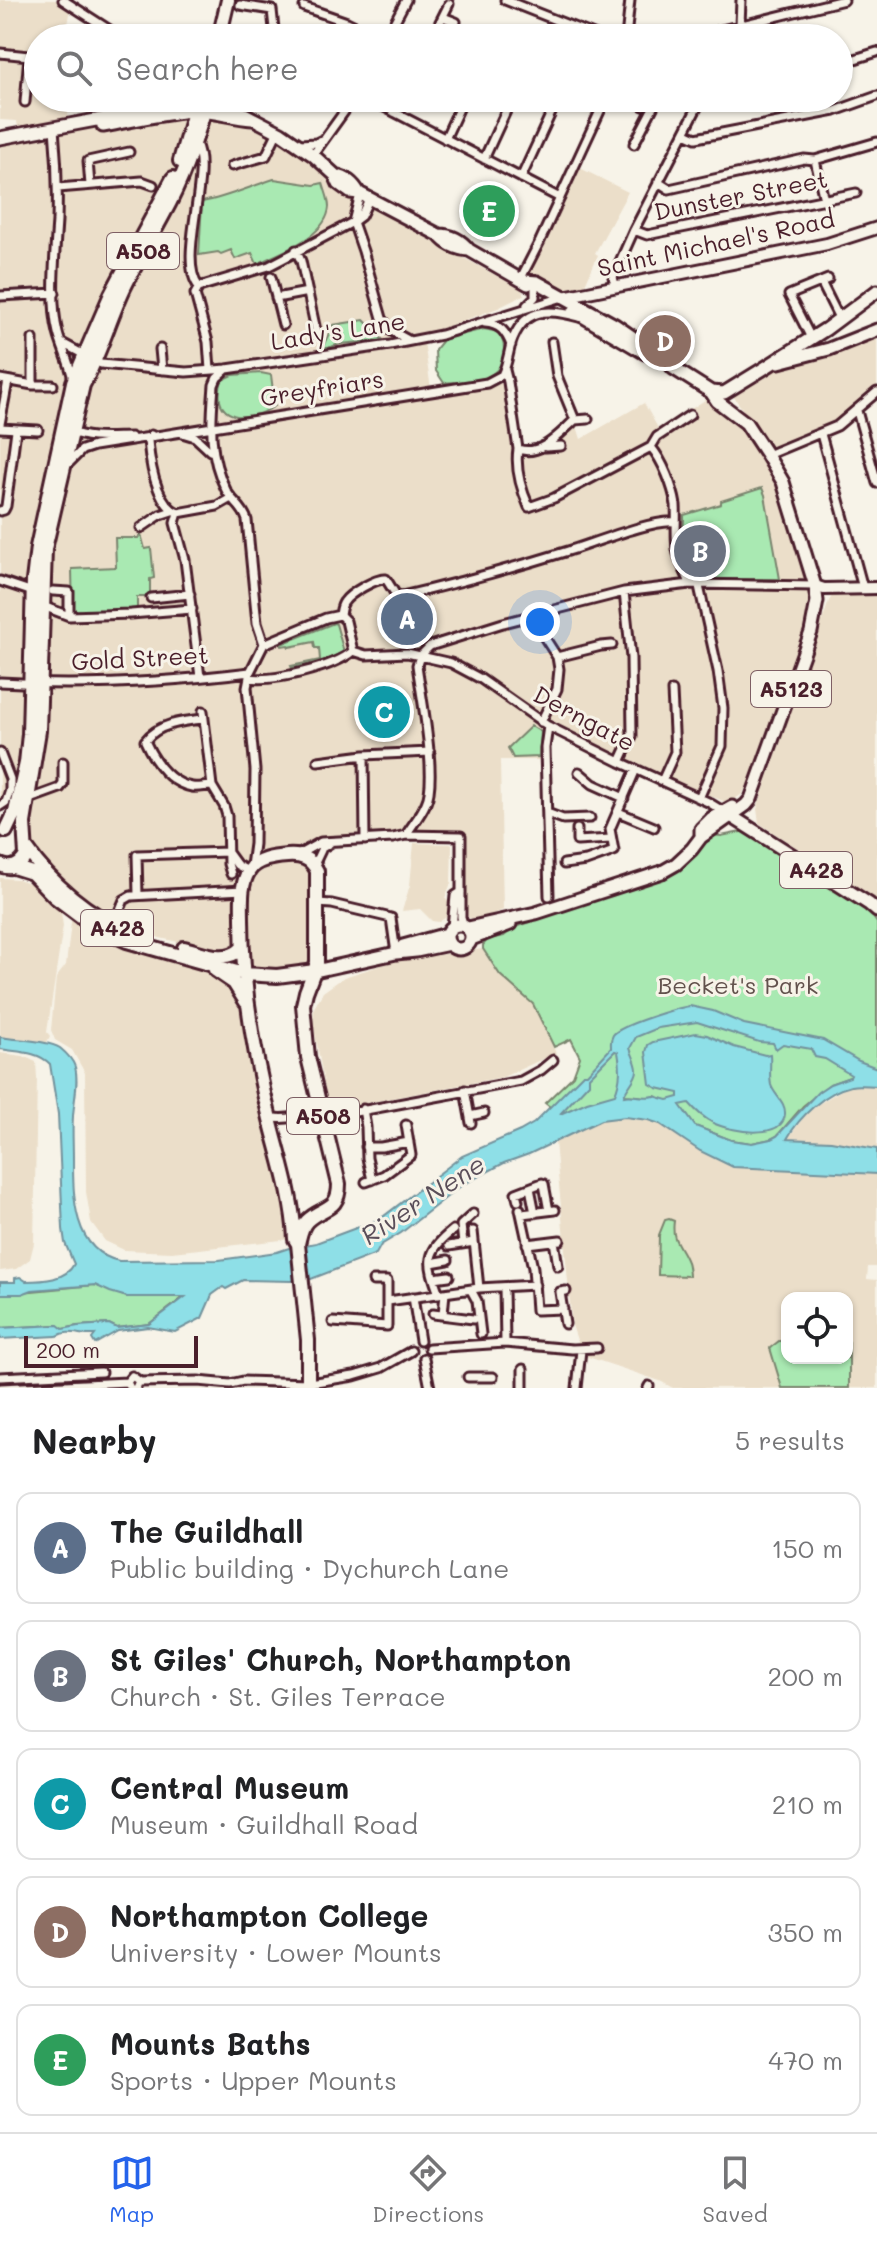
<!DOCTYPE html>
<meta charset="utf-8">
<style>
body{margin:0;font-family:Mali,sans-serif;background:#f6f6f6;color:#202124}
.controls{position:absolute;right:24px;bottom:24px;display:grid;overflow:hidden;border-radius:16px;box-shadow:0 2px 6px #0004}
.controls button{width:72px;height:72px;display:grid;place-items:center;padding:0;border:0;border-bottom:2px solid #e0e0e0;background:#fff;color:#202124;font:40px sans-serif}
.scale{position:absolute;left:24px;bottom:20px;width:174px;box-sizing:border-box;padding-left:8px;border:4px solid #4a1f2b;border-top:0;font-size:22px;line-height:28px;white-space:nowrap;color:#4a1f2b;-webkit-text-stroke:6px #f7f3e8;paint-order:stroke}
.you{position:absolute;left:540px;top:622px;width:28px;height:28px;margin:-20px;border:6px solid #fff;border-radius:50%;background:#1a73e8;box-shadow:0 0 0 12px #1a73e833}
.badge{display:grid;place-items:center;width:52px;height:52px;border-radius:50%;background:#2563eb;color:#fff;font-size:26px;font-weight:700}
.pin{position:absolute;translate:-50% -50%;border:4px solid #fff;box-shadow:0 2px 8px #0006}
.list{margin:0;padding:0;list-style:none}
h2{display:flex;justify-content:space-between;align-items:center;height:104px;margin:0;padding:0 32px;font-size:34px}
h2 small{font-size:26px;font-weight:400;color:#757577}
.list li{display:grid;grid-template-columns:52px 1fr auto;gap:24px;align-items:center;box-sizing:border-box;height:112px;margin:0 16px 16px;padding:0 16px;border:2px solid #e0e0e0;border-radius:16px}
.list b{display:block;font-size:30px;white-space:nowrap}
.list p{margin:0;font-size:26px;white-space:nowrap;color:#757577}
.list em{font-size:26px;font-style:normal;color:#757577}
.icon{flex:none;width:44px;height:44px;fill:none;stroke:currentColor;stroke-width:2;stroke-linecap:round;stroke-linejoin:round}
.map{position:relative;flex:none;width:877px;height:1388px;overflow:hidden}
.search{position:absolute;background:#fff;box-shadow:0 2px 6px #0004;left:24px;right:24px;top:24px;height:88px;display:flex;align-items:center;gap:20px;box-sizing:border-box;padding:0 28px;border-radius:44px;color:#757577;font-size:30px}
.sheet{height:744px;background:#fff}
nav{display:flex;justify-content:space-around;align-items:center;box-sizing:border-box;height:112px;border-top:2px solid #e0e0e0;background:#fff;font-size:22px;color:#757577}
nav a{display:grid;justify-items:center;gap:4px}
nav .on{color:#2563eb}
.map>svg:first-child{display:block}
</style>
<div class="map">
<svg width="877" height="1388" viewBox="0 0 877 1388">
<rect width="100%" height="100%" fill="#f7f3e8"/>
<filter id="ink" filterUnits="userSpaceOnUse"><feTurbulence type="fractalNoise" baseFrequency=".0125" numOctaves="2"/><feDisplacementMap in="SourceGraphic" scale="16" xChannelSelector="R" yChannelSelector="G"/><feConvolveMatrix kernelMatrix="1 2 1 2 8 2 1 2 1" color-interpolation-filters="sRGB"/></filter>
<g filter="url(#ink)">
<!-- built -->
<path fill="#ebdec9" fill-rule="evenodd" d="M 0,0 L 58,0 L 71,9 L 68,24 L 58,38 L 38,38 L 38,98 L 56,98 L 56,101 L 69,102 L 68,119 L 18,128 L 17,121 L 0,120 Z
M 188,116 L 246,126 L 272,135 L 298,152 L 332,183 L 363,203 L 521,289 L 524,295 L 498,308 L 423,335 L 432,396 L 503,383 L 513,418 L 518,449 L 544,447 L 575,420 L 581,439 L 644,403 L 659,430 L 708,398 L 741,422 L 789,501 L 816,595 L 807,644 L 774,736 L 752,780 L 741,795 L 728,803 L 656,773 L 547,721 L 543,760 L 500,760 L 503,910 L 479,919 L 469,918 L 465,914 L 463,833 L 414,833 L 348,837 L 307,843 L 292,850 L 290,861 L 309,867 L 313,877 L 313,960 L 311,968 L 247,970 L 245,948 L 216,950 L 160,938 L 125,926 L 93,908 L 43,862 L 34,845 L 30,825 L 23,741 L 17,774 L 6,783 L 4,795 L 0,799 L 0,144 L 69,132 Z
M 576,166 L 628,192 L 595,253 L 598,255 L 583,289 L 553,289 L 526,274 Z
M 877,339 L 877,387 L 850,411 L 827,426 L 769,448 L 734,397 L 736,393 L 779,368 L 816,360 Z
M 856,593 L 877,593 L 877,900 L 759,823 L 757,809 L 829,601 L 832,596 Z
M 414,843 L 452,844 L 451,883 L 445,898 L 451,904 L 451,910 L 449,915 L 439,922 L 432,921 L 420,909 L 402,911 L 410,885 Z
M 0,878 L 17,879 L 32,884 L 56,905 L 61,912 L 63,926 L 47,1032 L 50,1036 L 47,1042 L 29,1042 L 0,1037 Z
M 72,914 L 222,978 L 238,997 L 288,1207 L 291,1239 L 172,1252 L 124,1250 L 105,1241 L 91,1222 L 86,1192 L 85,1073 L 72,1050 L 55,1040 L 51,1030 L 56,978 L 66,965 Z
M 483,949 L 500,975 L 533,1004 L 556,1053 L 503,1077 L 329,1110 L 313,1023 L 314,1008 L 323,992 L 344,977 L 398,960 Z
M 0,1053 L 23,1056 L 36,1062 L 37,1078 L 34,1243 L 30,1259 L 16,1269 L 0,1271 Z
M 857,1085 L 877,1086 L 877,1149 L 831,1141 L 787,1140 L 806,1114 L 817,1105 L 845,1088 Z
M 625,1117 L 636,1117 L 660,1124 L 700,1151 L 733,1167 L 877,1174 L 877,1267 L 868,1267 L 867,1279 L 877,1280 L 877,1388 L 673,1388 L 660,1381 L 582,1355 L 572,1325 L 555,1142 L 590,1124 L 601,1120 ZM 787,1298 L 847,1298 L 847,1358 L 787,1358 Z"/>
<!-- green -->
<path fill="#a9e9b2" stroke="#7a846e" stroke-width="2" d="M 274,179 L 314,185 L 323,183 C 325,191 329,199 329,207 C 327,237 280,252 257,264 L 252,253 L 235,259 L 231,250 L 221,254 L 218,252 L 199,255 L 202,202 C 228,197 249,187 274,179 Z
M 364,320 L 383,340 L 340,344 L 321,350 L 333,325 Z
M 484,329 L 498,332 C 504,342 505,346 503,357 C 499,383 466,381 444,383 L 436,371 L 435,350 L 444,339 Z
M 261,373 L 271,375 L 275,406 C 248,423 209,422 222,380 L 233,375 Z
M 762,488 L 765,495 L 780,579 L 702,579 C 671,566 685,539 684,515 L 721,504 L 721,501 Z
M 141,534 L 145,549 L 151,548 L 154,578 L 150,579 L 150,597 L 137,597 L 137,610 L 73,614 L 72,569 L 116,567 L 115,538 L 138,538 Z
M 334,623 L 336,624 L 344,652 L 321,662 L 292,668 L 291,666 L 320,660 L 319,648 L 315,648 L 314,642 L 289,647 L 288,645 L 282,646 L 281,644 Z
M 531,726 L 541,732 L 539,757 L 513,758 L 508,748 Z
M 746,831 L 868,910 L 877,923 L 877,1068 L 868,1066 L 850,1077 L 830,1084 L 803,1106 L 777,1136 L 771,1139 L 752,1143 L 731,1140 L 695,1126 L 680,1106 L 655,1096 L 650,1098 C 615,1090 591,1100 560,1115 L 545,1103 L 573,1076 L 580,1057 L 571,1039 L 554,1047 L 533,1004 L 500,975 L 483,949 L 483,945 L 488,939 L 504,936 L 515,927 L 668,874 L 685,864 L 712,835 L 721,836 Z
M 669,1219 L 674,1221 C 671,1242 681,1245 687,1262 C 688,1264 689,1274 689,1276 L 658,1275 L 659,1235 L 665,1220 Z
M 95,1285 L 127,1297 L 185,1296 L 149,1324 L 117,1328 L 109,1324 L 77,1326 L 63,1329 L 57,1325 L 0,1328 L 0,1294 Z
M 779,1341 L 787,1341 L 787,1358 L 847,1358 L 849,1341 L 849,1388 L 782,1388 L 770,1348 Z"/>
<!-- water -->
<path fill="#8edfe7" stroke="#73929c" stroke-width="2" fill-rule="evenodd" d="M 690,1006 L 713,1011 L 744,1024 L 823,1040 L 859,1061 L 877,1068 L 877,1086 C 868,1086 859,1084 851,1086 C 825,1092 799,1117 787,1139 L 831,1141 L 877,1149 L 877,1174 L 733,1167 L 700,1151 L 660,1124 L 648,1120 L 625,1117 L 601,1120 L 529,1154 L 504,1163 L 462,1185 L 401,1233 L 381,1245 L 376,1254 L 311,1279 L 291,1281 L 243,1280 L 226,1289 L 223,1287 L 212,1295 L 202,1318 L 175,1332 L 148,1327 L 118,1331 L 95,1344 L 92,1339 L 95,1335 C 80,1336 69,1329 57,1336 L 0,1339 L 0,1328 L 58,1325 L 63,1329 L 78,1326 L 109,1324 L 117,1328 L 149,1324 L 185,1297 L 127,1297 L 110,1292 L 95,1285 L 32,1290 L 22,1294 L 0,1294 L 0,1282 L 15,1282 L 15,1278 L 20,1277 L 26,1281 C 43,1281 66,1280 74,1264 L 65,1243 L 63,1229 L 58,1114 L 50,1064 C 38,1051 17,1052 0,1049 L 0,1037 C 16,1040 48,1040 60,1048 C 66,1053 73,1060 75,1067 C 79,1081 74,1101 73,1116 C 72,1130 73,1144 73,1159 C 73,1196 73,1251 119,1261 L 219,1260 L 277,1252 L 289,1248 L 316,1243 L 380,1219 L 462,1156 L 520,1131 L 534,1123 L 583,1074 L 587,1074 L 611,1048 C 611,1042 610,1040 613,1035 C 620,1025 677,1008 690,1006 ZM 697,1022 L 759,1042 L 773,1043 L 776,1049 L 783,1044 L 811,1049 L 815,1057 L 825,1059 L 851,1075 L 850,1077 L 830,1084 L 818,1092 L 777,1136 L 771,1139 L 752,1143 L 731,1140 L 695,1126 L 680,1105 L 689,1103 C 695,1110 704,1118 713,1123 C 729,1131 783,1141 785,1114 C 786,1102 774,1095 771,1085 C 769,1075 771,1064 770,1054 L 765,1055 L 734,1047 L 707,1035 L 696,1033 L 653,1042 L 648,1045 L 646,1052 L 650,1084 L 657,1088 L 679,1093 L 679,1097 L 668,1100 L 654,1096 C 646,1099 634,1094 624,1096 C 626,1088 637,1079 637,1070 C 637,1063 632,1055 630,1048 L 636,1037 L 658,1028 ZM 615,1051 L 618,1052 C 621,1067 621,1079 615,1094 L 587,1102 L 560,1114 L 589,1083 L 589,1077 Z"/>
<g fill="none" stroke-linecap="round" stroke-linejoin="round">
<defs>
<path id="street" d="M 63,0 L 122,38
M 505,0 L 601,38
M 240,5 L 272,10 L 275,38
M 304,7 L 347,22 L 380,38
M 443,17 L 456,22
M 627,33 L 673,38
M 486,36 L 492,38
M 339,38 L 347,22
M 386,38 L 406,0
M 432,38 L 449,4
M 626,38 L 630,0
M 689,38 L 844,0
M 733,38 L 740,25 L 741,0
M 0,53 L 29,56 L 38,55
M 839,64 L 877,52
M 367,98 L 560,198
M 627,98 L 644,106
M 25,102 L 29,56
M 394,112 L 401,98
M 54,128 C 57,159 58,190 57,221 C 55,253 50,302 58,333 C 62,349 70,363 73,380
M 685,133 L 696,138 L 835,111 L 877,96
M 445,139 L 464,98
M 196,144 C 212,174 176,260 199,287
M 300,144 L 316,143 L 322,140
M 634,144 L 658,98
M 313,155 L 354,98
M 484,159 L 512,98
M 815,160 L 824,200
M 232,166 L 266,156 L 278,131
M 521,178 L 558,98
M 658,182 L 669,189 L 804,159 L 815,160 L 877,142
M 90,185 L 88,161 L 129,152
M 58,188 L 142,181 L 153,185
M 353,222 L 363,251 L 382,318 L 390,330 L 410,341
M 353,222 L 360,194
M 634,230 L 647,235 L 856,193
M 296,250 L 301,261 L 317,335
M 271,277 L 283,325
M 521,278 L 540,241 L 606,98
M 821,282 L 840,320
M 615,285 L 613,277 L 634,230 L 702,98
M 0,296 L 55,293
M 276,298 L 308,292
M 527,305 L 535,297 L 535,289
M 485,323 C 500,324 506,332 511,345
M 811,338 L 789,295 L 828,279
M 62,343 L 101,364 L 186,372 L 227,369 L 390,345 L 441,335 L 563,297
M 160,349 L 162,370
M 227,369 L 217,378 L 214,385 C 211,423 208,454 226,490 C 232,502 243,506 247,520 L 257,623 L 264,644
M 210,370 L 208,342 L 195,294 L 199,287 L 269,266 L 353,222 L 361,216 L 369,199
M 505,370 L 508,382 L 518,449 C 515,469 521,489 529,507 L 554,498 L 651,447 L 657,437 L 690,415
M 0,379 L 33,385 L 53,385
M 33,385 L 33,339
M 857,411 L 877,483
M 575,420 L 588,419
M 0,424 L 8,381
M 0,428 L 38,430
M 69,431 C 90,440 109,437 131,437
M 182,433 L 195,437 L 210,451
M 821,434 L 863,588
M 151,435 L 148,441 C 150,463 156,503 178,513
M 546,447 L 561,446
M 651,447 C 663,461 673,487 676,505 C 677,520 675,534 677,549 C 679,562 686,572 690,584
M 518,449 C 541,457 559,434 575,420 L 557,376 L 552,342
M 767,455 L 837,426 L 877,392
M 69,463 L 82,450 L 94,446 L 487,383 L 502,375 C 507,365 508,355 511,344 C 523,308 547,308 579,317
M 0,511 L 4,510 L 6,506 L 16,430
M 178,513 L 175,523 L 185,560 L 200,677
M 178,513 L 217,506 L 231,498
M 141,528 L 160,515 L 172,511
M 0,581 L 36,593
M 53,591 L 69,592 L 69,616
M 151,598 L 190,594
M 43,606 L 69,616 L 131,614 L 192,609
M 340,615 C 341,610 341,606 344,602 C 350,593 376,578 386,579 L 396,595 L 402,596 C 458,583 513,568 568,551 C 591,544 655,519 674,522
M 340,615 L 346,621 L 353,651
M 528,616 L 534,621 L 557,657 L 559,669 L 557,689 L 541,722
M 264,644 L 326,618 L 340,615
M 353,651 L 366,655 L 407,653 L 451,663 L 481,679 L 548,726 L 620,762 L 708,802 L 726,813
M 420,656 L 430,646 L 503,623 L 624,592 L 690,584 L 815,586
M 557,657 L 601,646 L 612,645
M 249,678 C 273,682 335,667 353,651
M 0,682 C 82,687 169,682 250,672
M 203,711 L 212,786 L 224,806 L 227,816 L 228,864 L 231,874
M 203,719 C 183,721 157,724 145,741 C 154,761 169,783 192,787 C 198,788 206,786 212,786
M 548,726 L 545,748 L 549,896
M 0,753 L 10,779 L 10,790 L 6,802 L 0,806
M 364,755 L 365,840
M 318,761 L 364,755 L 430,752
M 620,762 L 632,736 L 631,658 L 624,592
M 579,772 L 593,784 L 624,798
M 662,781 L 675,752 L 672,691
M 699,798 L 722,746 L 723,708 L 718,671 L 699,586
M 27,800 L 60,788 L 63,784 L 63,762
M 618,812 L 654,827
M 547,813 L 563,819 L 590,818
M 577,829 L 577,841 L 611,839
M 406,835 C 412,825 421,815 426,803 C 438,779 421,695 417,665 L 420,656
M 229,854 L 237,865 L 248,871
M 296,856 L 321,842 L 393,838 L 406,835 L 461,836 L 461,917 L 464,926
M 564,864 L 586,861 L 614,851 L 610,829 L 636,769
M 314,865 L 322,848 L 330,843
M 251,866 L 254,844 L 255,770 L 247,687 L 250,672 L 264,644
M 138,895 L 137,855 L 228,852
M 317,903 L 332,904 L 391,918 L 396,953
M 113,926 L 124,900 L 131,896 L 243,890
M 452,927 L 455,896 L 461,892
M 465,1090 L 471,1123
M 363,1109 L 366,1127 L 367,1158 L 372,1180
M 470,1116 L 484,1113
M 269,1117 C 284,1121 308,1116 320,1107
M 323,1118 L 521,1081 L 541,1070 L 553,1060
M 366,1147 L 381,1147 L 409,1142
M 366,1182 L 384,1175 L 411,1155 L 406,1125
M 530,1188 L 535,1213
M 518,1201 L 516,1193 L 542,1183 L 544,1184 L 549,1211
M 520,1209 L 533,1268 L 536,1310 L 563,1309
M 522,1214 L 555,1210
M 473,1231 L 479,1288
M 554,1241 L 558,1266
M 463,1244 L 461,1225 L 473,1214
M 527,1244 L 560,1240
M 449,1246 L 474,1242
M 431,1263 L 448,1260
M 434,1278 L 449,1276
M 504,1288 L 505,1343
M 471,1290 L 477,1301 L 481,1334
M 439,1294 C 427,1261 425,1253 453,1230
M 413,1297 L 420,1341
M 388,1301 L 479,1288 L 535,1285
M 433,1314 L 473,1319
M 443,1314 L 445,1293
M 333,1322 L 387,1326 L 387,1281 L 373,1281
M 565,1324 L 560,1292 L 566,1291
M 429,1348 L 505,1343 L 572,1349 L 597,1348
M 424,1358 L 430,1388
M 0,1377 L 101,1372
M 468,1377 L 493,1377
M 139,1382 L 198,1381 L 230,1384 L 243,1381 L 309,1383 L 354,1376 L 381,1368 L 411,1351
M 1,1388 L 127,1382
M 130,1388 L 127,1382 L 132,1376 L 139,1381 L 136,1388
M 523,1388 L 523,1369
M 577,1388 L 581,1350
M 648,1388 L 649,1386"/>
<path id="secondary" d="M 563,297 L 827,244 L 877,228
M 815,586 L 824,589 L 877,588"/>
<path id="primary" d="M 103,126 C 133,121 165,112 196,111 C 215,111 233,118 252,119
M 0,138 L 197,101 L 218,103 L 233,108 L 281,133 L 313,155 L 335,175 L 339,184 L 350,192 L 359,193 L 439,235 C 452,235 461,240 469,250 L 528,284
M 335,175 C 347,178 353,183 359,193
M 439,235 C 447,245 456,249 469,250
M 574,311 L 645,353
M 779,362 L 829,349 L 877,330
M 711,392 L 724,393 L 763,369 L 826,329 L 877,291
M 731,816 L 869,904 L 877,911
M 701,834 L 701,829 L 712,818 L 732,807
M447 937a12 12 0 1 1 24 0a12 12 0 1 1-24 0Z
M 468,928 L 536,913 L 662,872 L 676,864 L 692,849 L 701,837 L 746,805 L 751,799 L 811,632 L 817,601 L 815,586 L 783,482 L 767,455 L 746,423 L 717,401 L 711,392 L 673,368 L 669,362 L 615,325 L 537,282 L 525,281
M 471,939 L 510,924
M 400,950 L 403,946 L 447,934
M 315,971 L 396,953 L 416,951 L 449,944"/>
<path id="highway" d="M 219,38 L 228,0
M 180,161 L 198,98
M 6,831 L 15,812 L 26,763 L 29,734 L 33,581 L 37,547 L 73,382 L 111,294 L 173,178
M 27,849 C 51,884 89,915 128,932
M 0,865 C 11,870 21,866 26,855 L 24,823 L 39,731 L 45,549 L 83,385 C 100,354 109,320 124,288 C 138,259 155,231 170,202 C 187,169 198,133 208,98
M 13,867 L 32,873 L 55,897 L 91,924 L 127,941 L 244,974 L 277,976 L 315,971
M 184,948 C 204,953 226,964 242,948
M 215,970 L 234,983 L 246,1002
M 298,1244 L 295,1239 C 293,1198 280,1159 270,1119 C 254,1054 242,986 242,919 C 242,903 240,885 249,871 C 256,859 274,857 287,856 C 301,855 311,858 317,871 L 317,963 L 306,992 L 303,1005 L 308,1057 L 339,1184 C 339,1212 322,1206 307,1221 C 301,1227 300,1236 298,1244 L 308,1340 L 308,1388"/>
</defs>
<!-- street casing -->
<use href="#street" stroke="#4a1f2b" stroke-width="13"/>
<!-- secondary casing -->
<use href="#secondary" stroke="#4a1f2b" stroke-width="16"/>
<!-- primary casing -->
<use href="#primary" stroke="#4a1f2b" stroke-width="17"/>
<!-- highway casing -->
<use href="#highway" stroke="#4a1f2b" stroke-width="18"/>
<!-- street -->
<use href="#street" stroke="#f7f3e8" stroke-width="7"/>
<!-- secondary -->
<use href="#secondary" stroke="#f7f3e8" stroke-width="10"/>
<!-- primary -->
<use href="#primary" stroke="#f7f3e8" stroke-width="11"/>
<!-- highway -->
<use href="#highway" stroke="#f7f3e8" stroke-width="12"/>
</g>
</g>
<g text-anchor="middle" stroke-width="6" stroke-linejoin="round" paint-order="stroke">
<!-- shield labels -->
<g fill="#f7f3e8" stroke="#7e5f64" stroke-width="2">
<rect x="107" y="233" width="72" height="36" rx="6"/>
<rect x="751" y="671" width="80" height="36" rx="6"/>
<rect x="780" y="852" width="72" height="36" rx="6"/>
<rect x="81" y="910" width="72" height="36" rx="6"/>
<rect x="287" y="1098" width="72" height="36" rx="6"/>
</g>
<g font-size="22" font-weight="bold" fill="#4a1f2b">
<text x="143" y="259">A508</text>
<text x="791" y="697">A5123</text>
<text x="816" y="878">A428</text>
<text x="117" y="936">A428</text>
<text x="323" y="1124">A508</text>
</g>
<!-- street labels -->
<g font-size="24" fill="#4a1f2b" stroke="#f7f3e8">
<text transform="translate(741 196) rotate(-11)" y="8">Dunster Street</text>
<text transform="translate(716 244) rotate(-12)" y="8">Saint Michael's Road</text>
<text transform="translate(338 332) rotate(-9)" y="8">Lady's Lane</text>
<text transform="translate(322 389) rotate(-9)" y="8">Greyfriars</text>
<text transform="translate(140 659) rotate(-3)" y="8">Gold Street</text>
<text transform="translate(584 719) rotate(28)" y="8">Derngate</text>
</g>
<!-- park labels -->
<g font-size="24" fill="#62524d" stroke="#f7f3e8">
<text x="738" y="994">Becket's Park</text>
</g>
<!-- water labels -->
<g font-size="26" font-style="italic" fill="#5b4f5a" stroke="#f7f3e8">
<text transform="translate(423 1200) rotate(-33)" y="9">River Nene</text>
</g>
</g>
</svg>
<div class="controls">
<button><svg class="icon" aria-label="locate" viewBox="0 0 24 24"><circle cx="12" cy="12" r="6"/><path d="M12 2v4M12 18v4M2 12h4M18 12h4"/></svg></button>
</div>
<div class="scale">200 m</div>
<div class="you"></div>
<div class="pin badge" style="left:407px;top:619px;background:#5c6f8a">A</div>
<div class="pin badge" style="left:700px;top:551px;background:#6b7280">B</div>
<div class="pin badge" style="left:384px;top:712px;background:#0f9aa8">C</div>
<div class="pin badge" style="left:665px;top:341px;background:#8d6e63">D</div>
<div class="pin badge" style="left:489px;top:211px;background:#2e9e5b">E</div>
<div class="search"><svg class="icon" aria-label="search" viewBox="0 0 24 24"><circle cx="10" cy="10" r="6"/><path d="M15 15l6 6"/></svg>Search here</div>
</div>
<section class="sheet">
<h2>Nearby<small>5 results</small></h2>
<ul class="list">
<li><span class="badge" style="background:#5c6f8a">A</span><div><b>The Guildhall</b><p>Public building · Dychurch Lane</p></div><em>150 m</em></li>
<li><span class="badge" style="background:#6b7280">B</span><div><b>St Giles' Church, Northampton</b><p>Church · St. Giles Terrace</p></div><em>200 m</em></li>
<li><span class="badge" style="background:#0f9aa8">C</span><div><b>Central Museum</b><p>Museum · Guildhall Road</p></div><em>210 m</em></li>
<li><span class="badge" style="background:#8d6e63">D</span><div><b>Northampton College</b><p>University · Lower Mounts</p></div><em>350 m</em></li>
<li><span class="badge" style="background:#2e9e5b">E</span><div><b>Mounts Baths</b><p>Sports · Upper Mounts</p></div><em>470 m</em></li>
</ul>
</section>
<nav>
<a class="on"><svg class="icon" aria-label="map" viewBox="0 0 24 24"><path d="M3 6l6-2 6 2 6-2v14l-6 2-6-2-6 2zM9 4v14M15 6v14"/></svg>Map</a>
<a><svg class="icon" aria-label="directions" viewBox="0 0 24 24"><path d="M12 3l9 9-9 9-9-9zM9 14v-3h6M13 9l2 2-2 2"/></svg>Directions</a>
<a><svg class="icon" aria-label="saved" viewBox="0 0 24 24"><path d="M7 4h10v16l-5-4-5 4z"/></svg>Saved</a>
</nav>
